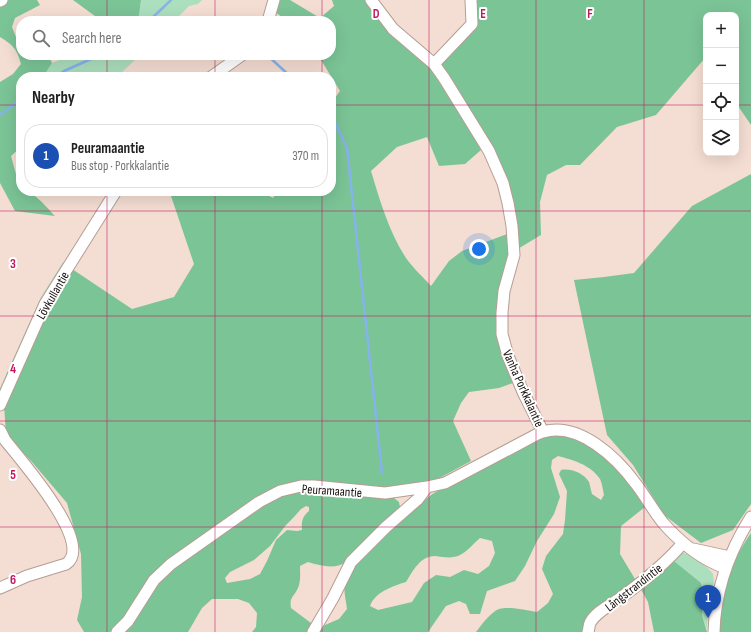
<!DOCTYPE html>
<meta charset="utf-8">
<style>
body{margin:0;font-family:"Sofia Sans Condensed",sans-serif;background:#f6f6f6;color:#222}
.controls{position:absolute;right:12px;top:12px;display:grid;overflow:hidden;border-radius:8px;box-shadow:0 4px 16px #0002}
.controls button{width:36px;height:36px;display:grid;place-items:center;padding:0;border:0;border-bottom:1px solid #e0e0e0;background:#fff;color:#222;font:20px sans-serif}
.you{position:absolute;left:479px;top:249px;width:14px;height:14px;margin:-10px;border:3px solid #fff;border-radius:50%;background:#1a73e8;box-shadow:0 0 0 6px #1a73e833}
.badge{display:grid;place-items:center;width:26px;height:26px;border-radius:50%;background:#2563eb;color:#fff;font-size:13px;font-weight:700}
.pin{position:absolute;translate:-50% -33px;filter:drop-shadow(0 1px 2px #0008)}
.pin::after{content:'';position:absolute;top:21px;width:14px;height:12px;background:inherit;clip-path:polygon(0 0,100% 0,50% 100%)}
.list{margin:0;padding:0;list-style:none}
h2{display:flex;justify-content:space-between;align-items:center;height:52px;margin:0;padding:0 16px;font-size:17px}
h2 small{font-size:13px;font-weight:400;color:#767676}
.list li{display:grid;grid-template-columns:26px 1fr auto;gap:12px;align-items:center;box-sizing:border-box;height:64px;margin:0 8px 8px;padding:0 8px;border:1px solid #e0e0e0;border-radius:16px}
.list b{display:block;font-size:15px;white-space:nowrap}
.list p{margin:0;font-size:13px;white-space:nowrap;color:#767676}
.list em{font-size:13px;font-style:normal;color:#767676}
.icon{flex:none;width:22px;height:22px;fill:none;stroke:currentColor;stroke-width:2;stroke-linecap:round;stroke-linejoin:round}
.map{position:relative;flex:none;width:751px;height:632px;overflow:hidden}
.search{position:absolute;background:#fff;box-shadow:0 4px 16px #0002;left:16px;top:16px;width:320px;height:44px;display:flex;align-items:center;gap:10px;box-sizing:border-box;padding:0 14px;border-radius:16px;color:#767676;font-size:15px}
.panel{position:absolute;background:#fff;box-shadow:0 4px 16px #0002;left:16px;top:72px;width:320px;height:124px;border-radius:16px}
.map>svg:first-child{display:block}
</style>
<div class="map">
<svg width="751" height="632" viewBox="0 0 751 632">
<rect width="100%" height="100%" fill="#f4ddd2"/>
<!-- green -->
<path fill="#acdfbd" d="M 141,0 L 202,0 L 198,4 L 189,6 L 174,21 L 135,21 L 139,15 Z
M 72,55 L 140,55 L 117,77 L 43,77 L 52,63 Z
M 63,262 L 65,264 L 2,392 L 0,391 L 0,388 L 41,297 Z
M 682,552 L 687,554 L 708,568 L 713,574 L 714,582 L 708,609 L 707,629 L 702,615 L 703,593 L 701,583 L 670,560 Z"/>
<!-- forest -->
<path fill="#7bc496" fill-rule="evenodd" d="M 5,0 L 37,0 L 40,5 L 15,18 L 12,27 L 18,42 L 21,43 L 21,55 L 48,55 L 52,63 L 43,77 L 21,77 L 21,147 L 11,156 L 19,185 L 21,187 L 21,191 C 35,191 46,207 55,216 L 15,211 L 0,183 L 0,82 L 13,74 L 21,64 C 17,49 13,45 0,37 L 0,2 Z
M 73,0 L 141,0 L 139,15 L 135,21 L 100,21 L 99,19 Z
M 277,0 L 290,0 L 320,18 L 334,6 L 332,0 L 368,0 L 428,65 L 477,141 L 481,150 L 465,164 L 439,166 L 427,137 L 397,147 L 371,171 C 380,201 389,232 406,258 C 413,268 423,277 431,286 L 449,261 L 462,251 L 507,234 L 509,255 L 500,305 L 501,352 L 513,383 L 499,388 L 469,392 L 461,403 L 453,421 L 471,461 L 434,481 L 412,487 L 359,487 L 302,483 L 183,550 L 112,630 L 110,632 L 84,632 L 77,620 L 82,597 L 81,554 L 67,503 L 32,462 L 6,435 L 4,404 L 6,393 L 69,267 L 132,309 L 174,297 L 194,264 L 171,196 L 178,191 L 260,191 L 273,198 L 277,191 L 331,191 L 331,103 L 340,91 L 318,55 L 331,55 L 331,21 L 287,21 L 274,11 Z
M 473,0 L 751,0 L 751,125 L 736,103 L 736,15 L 706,15 L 706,60 L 705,58 L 656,115 L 617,127 L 580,165 L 566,165 L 547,175 L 540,202 L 541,235 L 516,250 L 509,196 L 437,64 L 474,25 Z
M 751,174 L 751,504 L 733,530 L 701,543 L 664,515 L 633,465 L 607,435 L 574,280 L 604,277 L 634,273 L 692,206 Z
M 557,435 C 603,441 621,471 645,507 L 621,526 L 620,554 L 635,579 L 663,556 L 664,559 L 584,632 L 476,632 C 481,625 491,612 499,609 C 510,606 526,610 537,612 L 548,603 L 553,594 L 542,569 L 546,556 L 563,534 L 565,520 L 567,491 L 559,474 L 561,470 C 570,468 584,473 589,482 C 590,485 591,491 592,494 L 601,500 L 604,495 C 603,490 602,483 600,479 C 591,465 573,460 558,456 L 552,460 L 551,468 L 560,497 L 554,514 L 537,541 L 525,566 L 515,581 L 487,591 L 480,614 L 470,614 L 466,604 L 459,601 L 446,606 L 428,632 L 316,632 L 318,628 L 339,619 L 347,609 C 346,600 343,590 345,582 C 350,562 416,505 434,493 L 542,437 ZM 480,538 L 492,541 L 495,553 L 489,566 L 478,574 L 464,570 L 450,577 L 436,575 L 424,583 L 412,602 L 378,610 L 370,606 C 375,592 393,586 406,582 C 413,571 420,556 435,556 C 444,557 452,559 460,555 C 467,552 474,543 480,538 Z
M 301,490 L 394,498 L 399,502 L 400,507 L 394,515 L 348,561 C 335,570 322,566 308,562 L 300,566 C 300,573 301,581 298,588 C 294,597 289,597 291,608 L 311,623 L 311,629 L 310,632 L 252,632 L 256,627 L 257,613 L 249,603 L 238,599 L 212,599 L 202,608 L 188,632 L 121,632 L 159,580 L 169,571 L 267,501 ZM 306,506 L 309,507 L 309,511 C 303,516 301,521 302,530 L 297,531 L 287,530 L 276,540 L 267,561 L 260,574 L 250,579 L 227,583 L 225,578 L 230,572 L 254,560 L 270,546 L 286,525 L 293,518 L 301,509 Z
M 751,533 L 751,632 L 718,632 C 721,595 729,564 751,533 Z
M 670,560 L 675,562 L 701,583 L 703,593 L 702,615 L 707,632 L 654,632 L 648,602 L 639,586 Z"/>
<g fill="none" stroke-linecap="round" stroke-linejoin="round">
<!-- stream -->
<path stroke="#86b2ee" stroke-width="2.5" d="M 149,21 L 171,0
M 267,55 L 291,77
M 55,77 L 64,71 L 100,55
M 331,114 L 347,148 L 382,473
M 0,115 L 21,99"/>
<defs>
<path id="minor" d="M 371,0 L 393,29 L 434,64 L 444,78 L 489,151 L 503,183 L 508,203 L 512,226 L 514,255 L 504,291 L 502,313 L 502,334 L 508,356 L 523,392 L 543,432
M 0,1 L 2,0
M 268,21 L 274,0
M 434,64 L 472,24 L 471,0
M 211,77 L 242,55
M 0,405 L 45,304 L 116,191
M 0,430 L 5,440 C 18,457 96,544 66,564 L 27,576 L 0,588
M 693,549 L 730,557
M 117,632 L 128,621 L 154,580 L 171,564 L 259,502 L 280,491 L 301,486 L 314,486 L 385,493 L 427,487 L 445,483 L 532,437 C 535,435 539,433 543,432 C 579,421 617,458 636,484 C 646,497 654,512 664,524 C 681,543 701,559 725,568
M 313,632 L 333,598 L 351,562 L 386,527 L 418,499 L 427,487
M 588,632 C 589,629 589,625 590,623 C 596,611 613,604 623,596 C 645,580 666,563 683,543
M 714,632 C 715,591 729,552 751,517"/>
</defs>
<!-- minor casing -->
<use href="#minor" stroke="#b49e94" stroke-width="13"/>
<!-- minor -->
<use href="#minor" stroke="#fff" stroke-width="11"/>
</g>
<!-- grid -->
<path fill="none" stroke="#c2185b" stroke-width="1" stroke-opacity="0.55" d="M 107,0 L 107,21M 215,0 L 215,21M 322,0 L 322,21M 429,0 L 429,632M 536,0 L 536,632M 644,0 L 644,632M 107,55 L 107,77M 215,55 L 215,77M 322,55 L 322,77M 0,105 L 21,105M 331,105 L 706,105M 736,105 L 751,105M 107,191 L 107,632M 215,191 L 215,632M 322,191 L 322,632M 0,211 L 751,211M 0,316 L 751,316M 0,421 L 751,421M 0,527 L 751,527"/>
<g text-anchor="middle" stroke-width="4" stroke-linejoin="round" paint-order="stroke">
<!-- street labels -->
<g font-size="13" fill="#18110d" stroke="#fff">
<text transform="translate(52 295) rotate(-60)" y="5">Lövkullantie</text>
<text transform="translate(524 388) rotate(66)" y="5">Vanha Porkkalantie</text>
<text transform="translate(332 490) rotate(4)" y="5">Peuramaantie</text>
<text transform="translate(633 587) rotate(-38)" y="5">Långstrandintie</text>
</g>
</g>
<g font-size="13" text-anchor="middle" font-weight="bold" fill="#c2185b" stroke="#fff" stroke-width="4" stroke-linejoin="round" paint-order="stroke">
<text x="376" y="18">D</text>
<text x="483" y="18">E</text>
<text x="590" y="18">F</text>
<text x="13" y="268">3</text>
<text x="13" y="373">4</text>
<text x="13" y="479">5</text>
<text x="13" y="584">6</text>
</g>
</svg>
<div class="controls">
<button>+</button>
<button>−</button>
<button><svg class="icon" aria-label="locate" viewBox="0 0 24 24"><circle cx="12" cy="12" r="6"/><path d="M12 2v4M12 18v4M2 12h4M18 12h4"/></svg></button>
<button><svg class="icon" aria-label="layers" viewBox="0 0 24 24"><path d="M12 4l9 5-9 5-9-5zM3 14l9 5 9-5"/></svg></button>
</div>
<div class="you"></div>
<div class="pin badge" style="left:708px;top:618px;background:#1a4fb4">1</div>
<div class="search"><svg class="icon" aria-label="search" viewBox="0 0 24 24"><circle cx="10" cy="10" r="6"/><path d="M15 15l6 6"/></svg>Search here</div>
<section class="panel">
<h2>Nearby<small></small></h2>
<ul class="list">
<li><span class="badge" style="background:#1a4fb4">1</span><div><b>Peuramaantie</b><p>Bus stop · Porkkalantie</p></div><em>370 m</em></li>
</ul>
</section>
</div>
